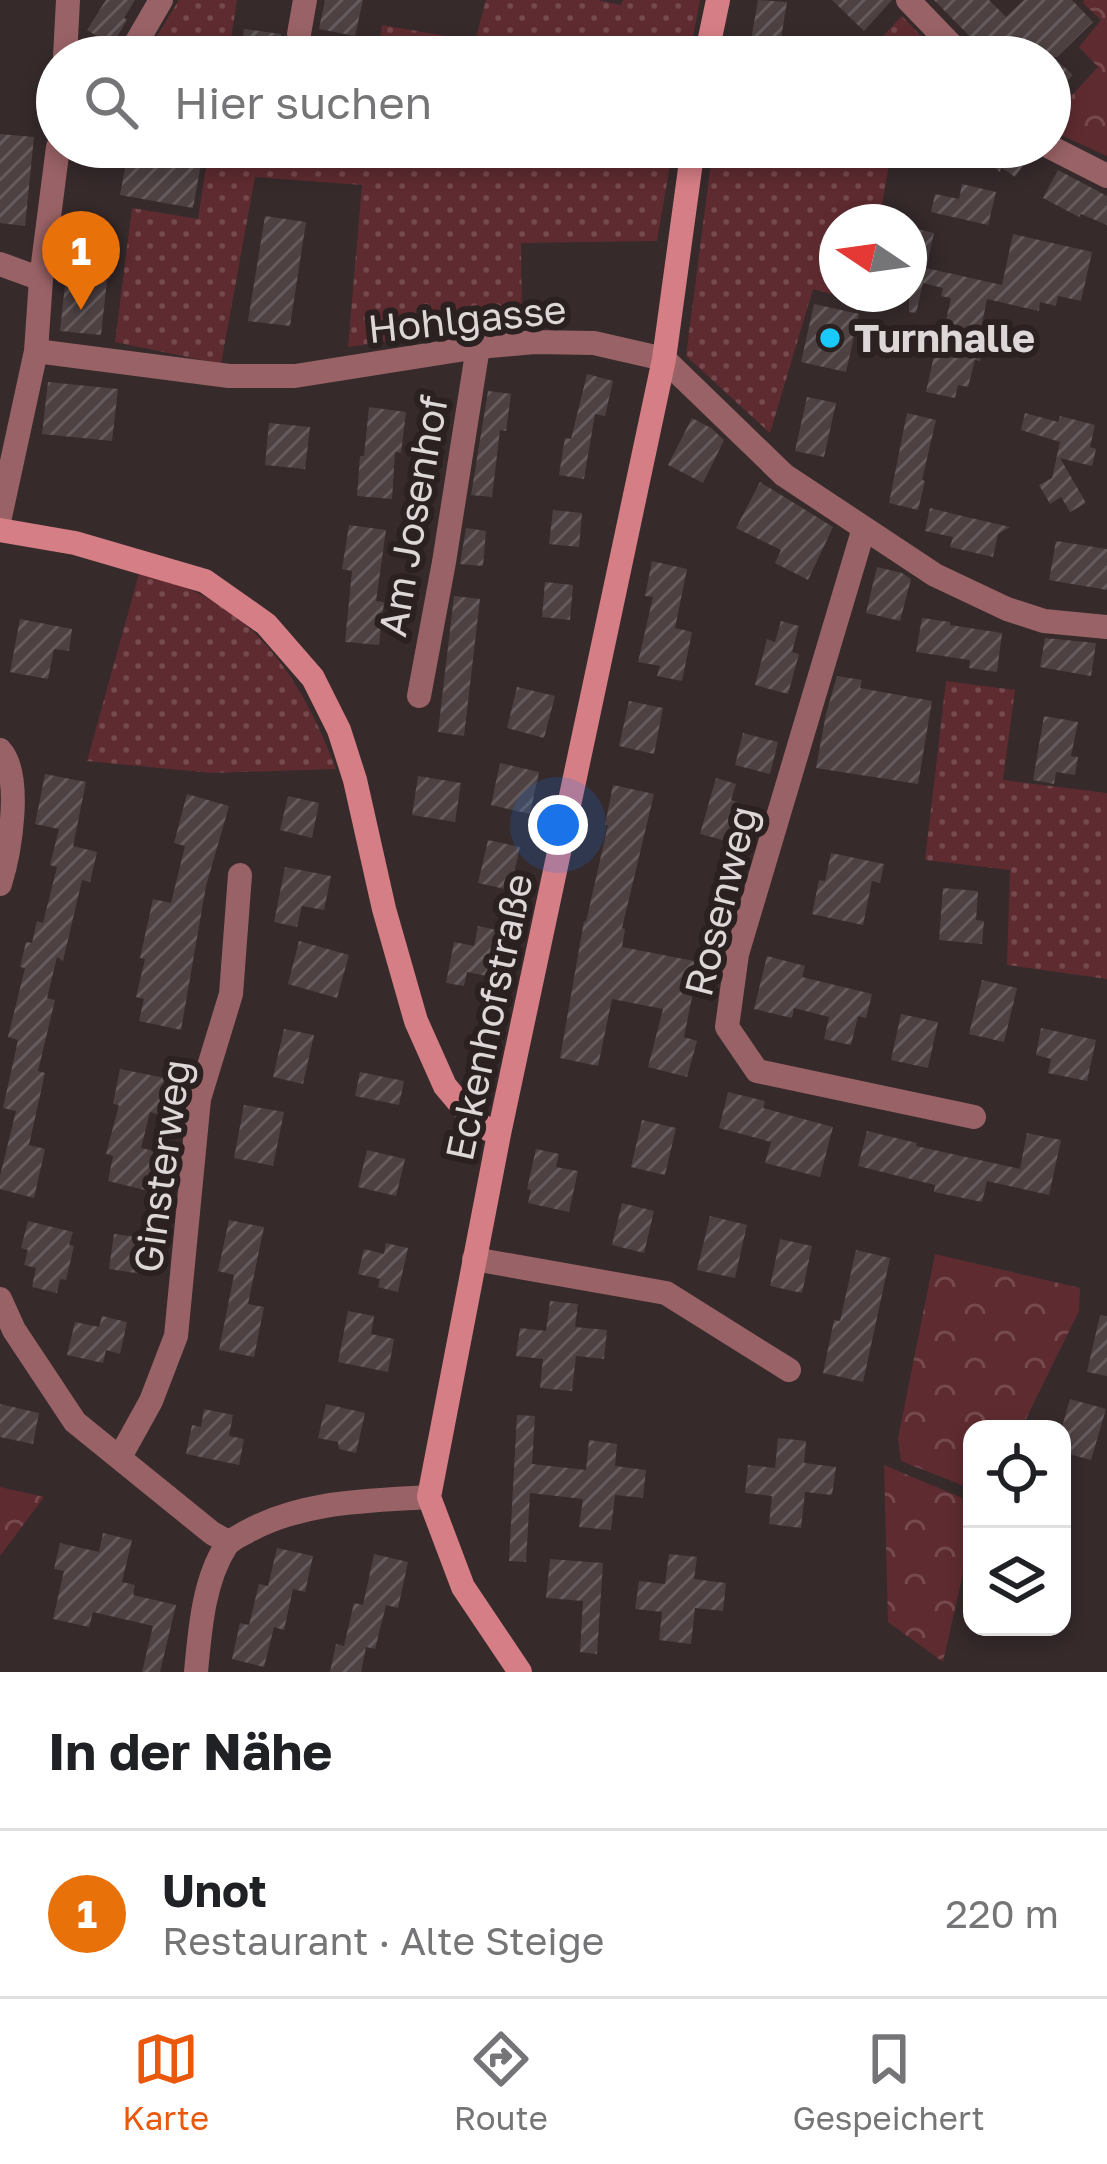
<!DOCTYPE html>
<html lang="de">
<meta charset="utf-8">
<style>
body{margin:0;font-family:"Golos Text",sans-serif;background:#f6f6f6;color:#202124}
.controls{position:absolute;right:36px;bottom:36px;display:grid;overflow:hidden;border-radius:24px;box-shadow:0 6px 18px #0003}
.controls button{width:108px;height:108px;display:grid;place-items:center;padding:0;border:0;border-bottom:3px solid #e0e0e0;background:#fff;color:#202124;font:60px sans-serif}
.compass{position:absolute;left:819px;top:204px;width:108px;height:108px;border-radius:50%;background:#fff;box-shadow:0 6px 18px #0003;rotate:283deg}
.you{position:absolute;left:558px;top:825px;width:42px;height:42px;margin:-30px;border:9px solid #fff;border-radius:50%;background:#1a73e8;box-shadow:0 0 0 18px #1a73e833}
.badge{display:grid;place-items:center;width:78px;height:78px;border-radius:50%;background:#ea580c;color:#fff;font-size:39px;font-weight:700}
.pin{position:absolute;translate:-50% -99px;filter:drop-shadow(0 3px 6px #0008)}
.pin::after{content:'';position:absolute;top:63px;width:42px;height:36px;background:inherit;clip-path:polygon(0 0,100% 0,50% 100%)}
.list{margin:0;padding:0;list-style:none}
h2{display:flex;justify-content:space-between;align-items:center;height:156px;margin:0;padding:0 48px;font-size:51px}
h2 small{font-size:39px;font-weight:400;color:#757577}
.list li{display:grid;grid-template-columns:78px 1fr auto;gap:36px;align-items:center;box-sizing:border-box;height:168px;padding:0 48px;border-top:3px solid #e0e0e0}
.list b{display:block;font-size:45px;white-space:nowrap}
.list p{margin:0;font-size:39px;white-space:nowrap;color:#757577}
.list em{font-size:39px;font-style:normal;color:#757577}
.icon{flex:none;width:66px;height:66px;fill:none;stroke:currentColor;stroke-width:2;stroke-linecap:round;stroke-linejoin:round}
.map{position:relative;flex:none;width:1107px;height:1672px;overflow:hidden}
.search{position:absolute;background:#fff;box-shadow:0 6px 18px #0003;left:36px;right:36px;top:36px;height:132px;display:flex;align-items:center;gap:30px;box-sizing:border-box;padding:0 42px;border-radius:66px;color:#757577;font-size:45px}
.sheet{height:324px;background:#fff}
nav{display:flex;justify-content:space-around;align-items:center;box-sizing:border-box;height:168px;border-top:3px solid #e0e0e0;background:#fff;font-size:33px;color:#757577}
nav a{display:grid;justify-items:center;gap:6px}
nav .on{color:#ea580c}
.map>svg:first-child{display:block}
</style>
<div class="map">
<svg width="1107" height="1672" viewBox="0 0 1107 1672">
<defs>
<pattern id="grass-dots" width="8" height="8" patternUnits="userSpaceOnUse" patternTransform="scale(3)"><rect width="8" height="8" fill="#5e2b30"/><path d="M2 2h.1M6 6h.1" fill="none" stroke="#75494d" stroke-width="1.8" stroke-linecap="round"/></pattern>
<pattern id="park-crowns" width="20" height="18" patternUnits="userSpaceOnUse" patternTransform="scale(3)"><rect width="20" height="18" fill="#5e2b30"/><path d="M2 6a3 3 0 1 1 6 0M12 15a3 3 0 1 1 6 0" fill="none" stroke="#75494d"/></pattern>
<pattern id="building-hatch" width="6" height="6" patternUnits="userSpaceOnUse" patternTransform="scale(3)"><rect width="6" height="6" fill="#4d4142"/><path d="M-1 1l2-2M0 6l6-6M5 7l2-2" fill="none" stroke="#665c5d"/></pattern>
</defs>
<rect width="100%" height="100%" fill="#362a2b"/>
<!-- grass -->
<path fill="url(#grass-dots)" d="M 179,0 L 237,0 L 228,57 L 144,57 Z
M 486,0 L 598,0 L 621,5 L 623,0 L 700,0 L 689,57 L 378,57 L 382,25 L 475,41 Z
M 902,16 L 939,55 L 937,57 L 863,57 Z
M 177,147 L 673,147 L 657,241 L 521,243 L 522,322 L 348,347 L 362,185 L 255,177 L 221,364 L 115,342 L 132,208 L 198,219 L 208,155 L 177,151 Z
M 713,147 L 892,147 L 879,222 L 837,222 L 837,294 L 866,294 L 864,303 L 813,289 L 770,433 L 686,356 Z
M 140,570 C 161,578 182,585 202,595 C 272,631 309,698 336,769 L 212,773 L 87,761 Z
M 946,681 L 1015,690 L 1003,780 L 1107,793 L 1107,979 L 1007,965 L 1010,870 L 925,860 Z"/>
<!-- park -->
<path fill="url(#park-crowns)" d="M 1084,0 L 1107,0 L 1107,156 L 1050,130 L 1050,119 L 1098,67 L 1079,47 L 1101,20 L 1083,3 Z
M 935,1254 L 1080,1288 L 1079,1311 L 1021,1429 L 972,1429 L 972,1489 L 901,1461 L 898,1438 Z
M 884,1465 L 972,1502 L 972,1534 L 943,1662 L 888,1622 Z
M 0,1487 L 44,1497 L 0,1556 Z"/>
<!-- building -->
<path fill="url(#building-hatch)" d="M 106,0 L 135,0 L 124,18 L 127,20 L 112,45 L 87,30 Z
M 325,0 L 363,0 L 355,36 L 319,29 Z
M 758,0 L 787,2 L 779,51 L 750,46 Z
M 832,0 L 892,0 L 864,31 Z
M 934,0 L 989,0 L 1006,17 L 1024,0 L 1072,0 L 1093,22 L 1057,57 L 1053,57 L 1073,75 L 1050,100 L 1050,57 L 990,57 Z
M 244,29 L 281,34 L 278,57 L 241,57 Z
M 0,134 L 34,137 L 25,226 L 0,223 Z
M 129,147 L 172,147 L 171,152 L 202,158 L 193,208 L 120,195 Z
M 968,147 L 1034,147 L 1034,150 L 1015,177 L 1001,167 L 1000,172 Z
M 1058,170 L 1107,196 L 1107,225 L 1081,214 L 1079,217 L 1043,198 Z
M 962,184 L 996,192 L 988,225 L 931,212 L 935,194 L 959,199 Z
M 265,216 L 306,222 L 290,326 L 248,321 Z
M 909,227 L 934,233 L 926,268 L 1002,285 L 1013,234 L 1092,252 L 1081,301 L 1058,296 L 1056,306 L 1040,302 L 1039,311 L 987,299 L 980,334 L 986,335 L 980,361 L 975,360 L 968,387 L 958,385 L 955,398 L 926,392 L 935,351 L 939,352 L 951,298 L 941,296 L 943,288 L 923,283 L 916,313 L 909,312 Z
M 68,257 L 109,262 L 101,335 L 60,331 Z
M 814,304 L 859,314 L 846,372 L 801,362 Z
M 587,374 L 613,381 L 605,416 L 595,414 L 584,479 L 559,475 L 565,438 L 571,439 Z
M 48,382 L 118,389 L 112,441 L 42,434 Z
M 488,391 L 511,394 L 506,431 L 500,430 L 492,497 L 471,495 Z
M 807,397 L 836,403 L 824,457 L 795,451 Z
M 369,407 L 406,412 L 401,453 L 395,452 L 392,499 L 357,496 L 360,456 L 364,456 Z
M 907,413 L 936,420 L 922,480 L 925,481 L 918,510 L 889,503 Z
M 1025,413 L 1058,422 L 1060,416 L 1095,425 L 1090,447 L 1096,449 L 1092,466 L 1060,458 L 1086,503 L 1070,512 L 1061,497 L 1050,504 L 1039,485 L 1052,478 L 1060,442 L 1021,430 Z
M 692,418 L 711,428 L 724,440 L 703,483 L 668,465 Z
M 269,423 L 310,427 L 305,469 L 265,465 Z
M 760,482 L 833,527 L 808,580 L 775,563 L 781,550 L 736,528 Z
M 930,508 L 958,515 L 1010,527 L 998,534 L 993,557 L 950,547 L 953,537 L 925,531 Z
M 553,510 L 582,513 L 579,547 L 549,544 Z
M 349,525 L 386,530 L 376,601 L 384,602 L 379,645 L 345,642 L 352,571 L 342,569 Z
M 466,528 L 486,531 L 483,566 L 460,564 Z
M 1056,541 L 1107,549 L 1107,590 L 1049,580 Z
M 652,561 L 687,569 L 675,628 L 692,632 L 682,681 L 657,676 L 660,666 L 638,662 L 653,597 L 645,596 Z
M 877,567 L 902,573 L 911,579 L 900,621 L 866,613 Z
M 545,582 L 573,585 L 570,620 L 542,617 Z
M 454,596 L 480,599 L 464,736 L 438,732 Z
M 922,618 L 950,622 L 950,625 L 1002,633 L 997,672 L 969,668 L 970,660 L 916,652 Z
M 20,619 L 72,629 L 69,651 L 54,649 L 48,679 L 10,672 Z
M 781,621 L 799,626 L 792,652 L 799,654 L 788,694 L 755,685 L 767,639 L 775,642 Z
M 1045,638 L 1096,643 L 1091,676 L 1040,667 Z
M 837,676 L 862,680 L 860,688 L 932,701 L 918,784 L 816,768 L 826,714 Z
M 517,687 L 555,696 L 544,738 L 507,728 Z
M 629,701 L 663,708 L 654,754 L 619,746 Z
M 1044,716 L 1078,722 L 1071,756 L 1078,757 L 1075,775 L 1056,772 L 1054,784 L 1033,780 Z
M 743,733 L 778,742 L 770,774 L 735,765 Z
M 500,763 L 539,772 L 530,814 L 491,805 Z
M 45,774 L 86,782 L 73,846 L 97,852 L 90,882 L 82,880 L 63,961 L 57,957 L 47,998 L 55,1000 L 38,1071 L 45,1073 L 29,1145 L 45,1149 L 34,1198 L 0,1189 L 0,1176 L 16,1111 L 3,1108 L 18,1040 L 8,1037 L 25,968 L 20,967 L 26,942 L 32,943 L 37,921 L 43,923 L 57,867 L 50,865 L 59,829 L 35,824 Z
M 418,776 L 461,783 L 455,822 L 412,815 Z
M 716,778 L 736,784 L 731,800 L 745,804 L 734,843 L 700,834 Z
M 613,785 L 654,794 L 622,928 L 625,929 L 622,947 L 699,962 L 684,1037 L 697,1041 L 687,1077 L 648,1067 L 663,1009 L 612,999 L 598,1066 L 560,1058 L 584,921 L 586,922 L 608,825 L 605,825 Z
M 187,794 L 229,806 L 206,886 L 181,1030 L 139,1021 L 144,999 L 136,997 L 145,959 L 140,958 L 153,899 L 171,903 L 185,846 L 174,843 Z
M 288,796 L 319,803 L 312,838 L 280,830 Z
M 488,840 L 520,847 L 510,890 L 478,883 Z
M 831,853 L 884,864 L 880,883 L 872,881 L 863,925 L 812,914 L 819,880 L 825,881 Z
M 285,867 L 331,876 L 324,910 L 302,906 L 297,927 L 274,922 Z
M 943,888 L 978,891 L 976,920 L 984,921 L 982,944 L 939,940 Z
M 478,926 L 506,932 L 497,978 L 467,972 L 464,986 L 446,983 L 454,942 L 474,946 Z
M 299,941 L 349,955 L 337,998 L 288,984 Z
M 767,956 L 805,966 L 802,977 L 872,994 L 866,1018 L 858,1016 L 851,1045 L 824,1039 L 829,1017 L 794,1008 L 792,1018 L 754,1009 Z
M 982,980 L 1017,988 L 1004,1042 L 969,1034 Z
M 901,1014 L 938,1022 L 928,1068 L 891,1060 Z
M 1041,1028 L 1096,1040 L 1087,1081 L 1048,1073 L 1051,1059 L 1036,1055 Z
M 284,1029 L 314,1035 L 303,1084 L 273,1077 Z
M 120,1069 L 165,1078 L 157,1114 L 150,1112 L 141,1148 L 162,1153 L 153,1192 L 108,1181 L 113,1156 L 106,1154 L 119,1105 L 113,1104 Z
M 360,1072 L 404,1081 L 399,1105 L 355,1096 Z
M 728,1092 L 765,1101 L 763,1108 L 833,1127 L 820,1177 L 765,1163 L 771,1142 L 719,1128 Z
M 244,1105 L 284,1112 L 273,1166 L 234,1158 Z
M 642,1120 L 676,1128 L 665,1175 L 631,1167 Z
M 867,1131 L 917,1143 L 916,1146 L 1020,1169 L 1027,1133 L 1061,1140 L 1049,1195 L 987,1181 L 982,1202 L 934,1192 L 935,1185 L 858,1166 Z
M 536,1149 L 559,1154 L 556,1167 L 578,1171 L 569,1212 L 528,1203 L 531,1190 L 527,1189 Z
M 367,1150 L 405,1159 L 396,1196 L 358,1187 Z
M 622,1203 L 654,1211 L 644,1253 L 612,1245 Z
M 710,1216 L 747,1225 L 735,1278 L 697,1270 Z
M 229,1220 L 264,1227 L 248,1304 L 264,1307 L 254,1357 L 219,1350 L 234,1275 L 218,1271 Z
M 28,1221 L 73,1232 L 69,1245 L 74,1246 L 66,1280 L 60,1279 L 57,1293 L 32,1287 L 36,1268 L 24,1265 L 28,1250 L 21,1248 Z
M 114,1234 L 153,1239 L 148,1275 L 109,1269 Z
M 780,1239 L 812,1246 L 802,1293 L 770,1286 Z
M 386,1243 L 408,1248 L 398,1292 L 378,1287 L 380,1279 L 358,1274 L 364,1249 L 384,1254 Z
M 856,1250 L 890,1258 L 863,1382 L 823,1373 L 834,1320 L 840,1321 Z
M 550,1301 L 578,1304 L 575,1327 L 607,1330 L 604,1359 L 576,1356 L 572,1391 L 540,1388 L 543,1359 L 516,1356 L 520,1328 L 546,1331 Z
M 348,1311 L 374,1316 L 371,1334 L 394,1339 L 388,1372 L 338,1362 Z
M 1100,1315 L 1107,1316 L 1107,1376 L 1087,1372 Z
M 102,1316 L 127,1322 L 120,1354 L 106,1350 L 103,1363 L 67,1355 L 75,1322 L 99,1327 Z
M 1070,1399 L 1106,1409 L 1091,1460 L 1062,1452 L 1062,1427 Z
M 0,1404 L 39,1413 L 33,1444 L 0,1437 Z
M 326,1404 L 365,1413 L 356,1453 L 339,1449 L 338,1442 L 318,1438 Z
M 204,1409 L 233,1415 L 229,1436 L 244,1439 L 239,1465 L 186,1454 L 192,1425 L 201,1427 Z
M 517,1415 L 535,1416 L 532,1464 L 586,1470 L 589,1440 L 617,1444 L 615,1466 L 646,1470 L 643,1498 L 615,1495 L 611,1530 L 579,1527 L 583,1499 L 530,1493 L 526,1562 L 509,1561 Z
M 778,1438 L 806,1441 L 804,1463 L 836,1467 L 832,1495 L 805,1492 L 801,1528 L 769,1524 L 772,1496 L 745,1493 L 748,1465 L 775,1468 Z
M 103,1533 L 132,1540 L 122,1582 L 135,1585 L 133,1595 L 176,1605 L 160,1672 L 142,1672 L 153,1626 L 93,1612 L 89,1627 L 53,1619 L 64,1571 L 54,1569 L 60,1543 L 99,1552 Z
M 277,1548 L 313,1556 L 305,1592 L 293,1589 L 284,1630 L 274,1627 L 264,1667 L 232,1659 L 240,1623 L 249,1625 L 259,1584 L 268,1586 Z
M 374,1554 L 408,1562 L 398,1608 L 386,1605 L 375,1649 L 366,1647 L 361,1672 L 330,1672 L 336,1644 L 344,1646 L 354,1603 L 363,1605 Z
M 669,1554 L 697,1557 L 694,1579 L 726,1583 L 723,1611 L 695,1608 L 691,1644 L 659,1640 L 662,1612 L 635,1609 L 639,1581 L 665,1584 Z
M 550,1559 L 603,1563 L 597,1654 L 580,1652 L 583,1601 L 546,1598 Z"/>
<g fill="none" stroke-linecap="round" stroke-linejoin="round">
<!-- street -->
<path stroke="#996266" stroke-width="24" d="M 908,0 L 963,57
M 299,34 L 305,0
M 65,57 L 68,0
M 128,57 L 161,0
M 1050,147 L 1107,176
M 0,264 L 41,279
M 36,351 L 229,376 L 295,376 L 478,347 L 535,342 L 594,343 L 664,359 L 784,475 L 935,575 L 1007,609 L 1044,621 L 1107,627
M 0,517 L 36,351 L 41,279 L 58,147
M 864,528 L 737,954 L 727,1027 L 757,1071 L 974,1117
M 419,696 L 444,562 L 478,347
M 0,750 C 23,775 10,852 0,884
M 474,1259 L 666,1293 L 789,1370
M 0,1299 L 14,1330 L 75,1422 L 212,1533 L 228,1542
M 120,1457 L 151,1401 L 176,1336 L 199,1099 L 231,994 L 240,875
M 196,1672 C 200,1631 203,1582 226,1546 C 231,1539 240,1536 248,1531 C 304,1501 366,1501 429,1497"/>
<!-- secondary -->
<path stroke="#d57e85" stroke-width="24" d="M 706,57 L 718,0
M 0,530 L 75,543 L 205,581 L 266,624 L 313,678 L 339,730 L 355,780 L 384,909 L 416,1021 L 445,1086 L 477,1124 L 499,1134
M 520,1672 L 463,1587 L 429,1497 L 499,1134 L 664,359 L 693,147"/>
</g>
<!-- markers -->
<circle fill="#1bcafc" stroke="#2c2121" stroke-width="4.5" cx="830" cy="338" r="12"/>
<g text-anchor="middle" stroke-width="12" stroke-linejoin="round" paint-order="stroke">
<!-- street labels -->
<g font-size="39" fill="#ded7d7" stroke="#2c2121">
<text transform="translate(467 319) rotate(-6)" y="14">Hohlgasse</text>
<text transform="translate(413 516) rotate(-80)" y="14">Am Josenhof</text>
<text transform="translate(721 901) rotate(-76)" y="14">Rosenweg</text>
<text transform="translate(489 1017) rotate(-78)" y="14">Eckenhofstraße</text>
<text transform="translate(162 1166) rotate(-82)" y="14">Ginsterweg</text>
</g>
<!-- poi labels -->
<g font-size="39" font-weight="bold" fill="#ded7d7" stroke="#2c2121" text-anchor="start">
<text x="854" y="352">Turnhalle</text>
</g>
</g>
</svg>
<div class="controls">
<button><svg class="icon" aria-label="locate" viewBox="0 0 24 24"><circle cx="12" cy="12" r="6"/><path d="M12 2v4M12 18v4M2 12h4M18 12h4"/></svg></button>
<button><svg class="icon" aria-label="layers" viewBox="0 0 24 24"><path d="M12 4l9 5-9 5-9-5zM3 14l9 5 9-5"/></svg></button>
</div>
<svg class="compass" viewBox="-18 -18 36 36"><path d="M0-13l5 13h-10z" fill="#e53935"/><path d="M0 13l5-13h-10z" fill="#757577"/></svg>
<div class="you"></div>
<div class="pin badge" style="left:81px;top:310px;background:#e8710a">1</div>
<div class="search"><svg class="icon" aria-label="search" viewBox="0 0 24 24"><circle cx="10" cy="10" r="6"/><path d="M15 15l6 6"/></svg>Hier suchen</div>
</div>
<section class="sheet">
<h2>In der Nähe<small></small></h2>
<ul class="list">
<li><span class="badge" style="background:#e8710a">1</span><div><b>Unot</b><p>Restaurant · Alte Steige</p></div><em>220 m</em></li>
</ul>
</section>
<nav>
<a class="on"><svg class="icon" aria-label="map" viewBox="0 0 24 24"><path d="M3 6l6-2 6 2 6-2v14l-6 2-6-2-6 2zM9 4v14M15 6v14"/></svg>Karte</a>
<a><svg class="icon" aria-label="directions" viewBox="0 0 24 24"><path d="M12 3l9 9-9 9-9-9zM9 14v-3h6M13 9l2 2-2 2"/></svg>Route</a>
<a><svg class="icon" aria-label="saved" viewBox="0 0 24 24"><path d="M7 4h10v16l-5-4-5 4z"/></svg>Gespeichert</a>
</nav>
